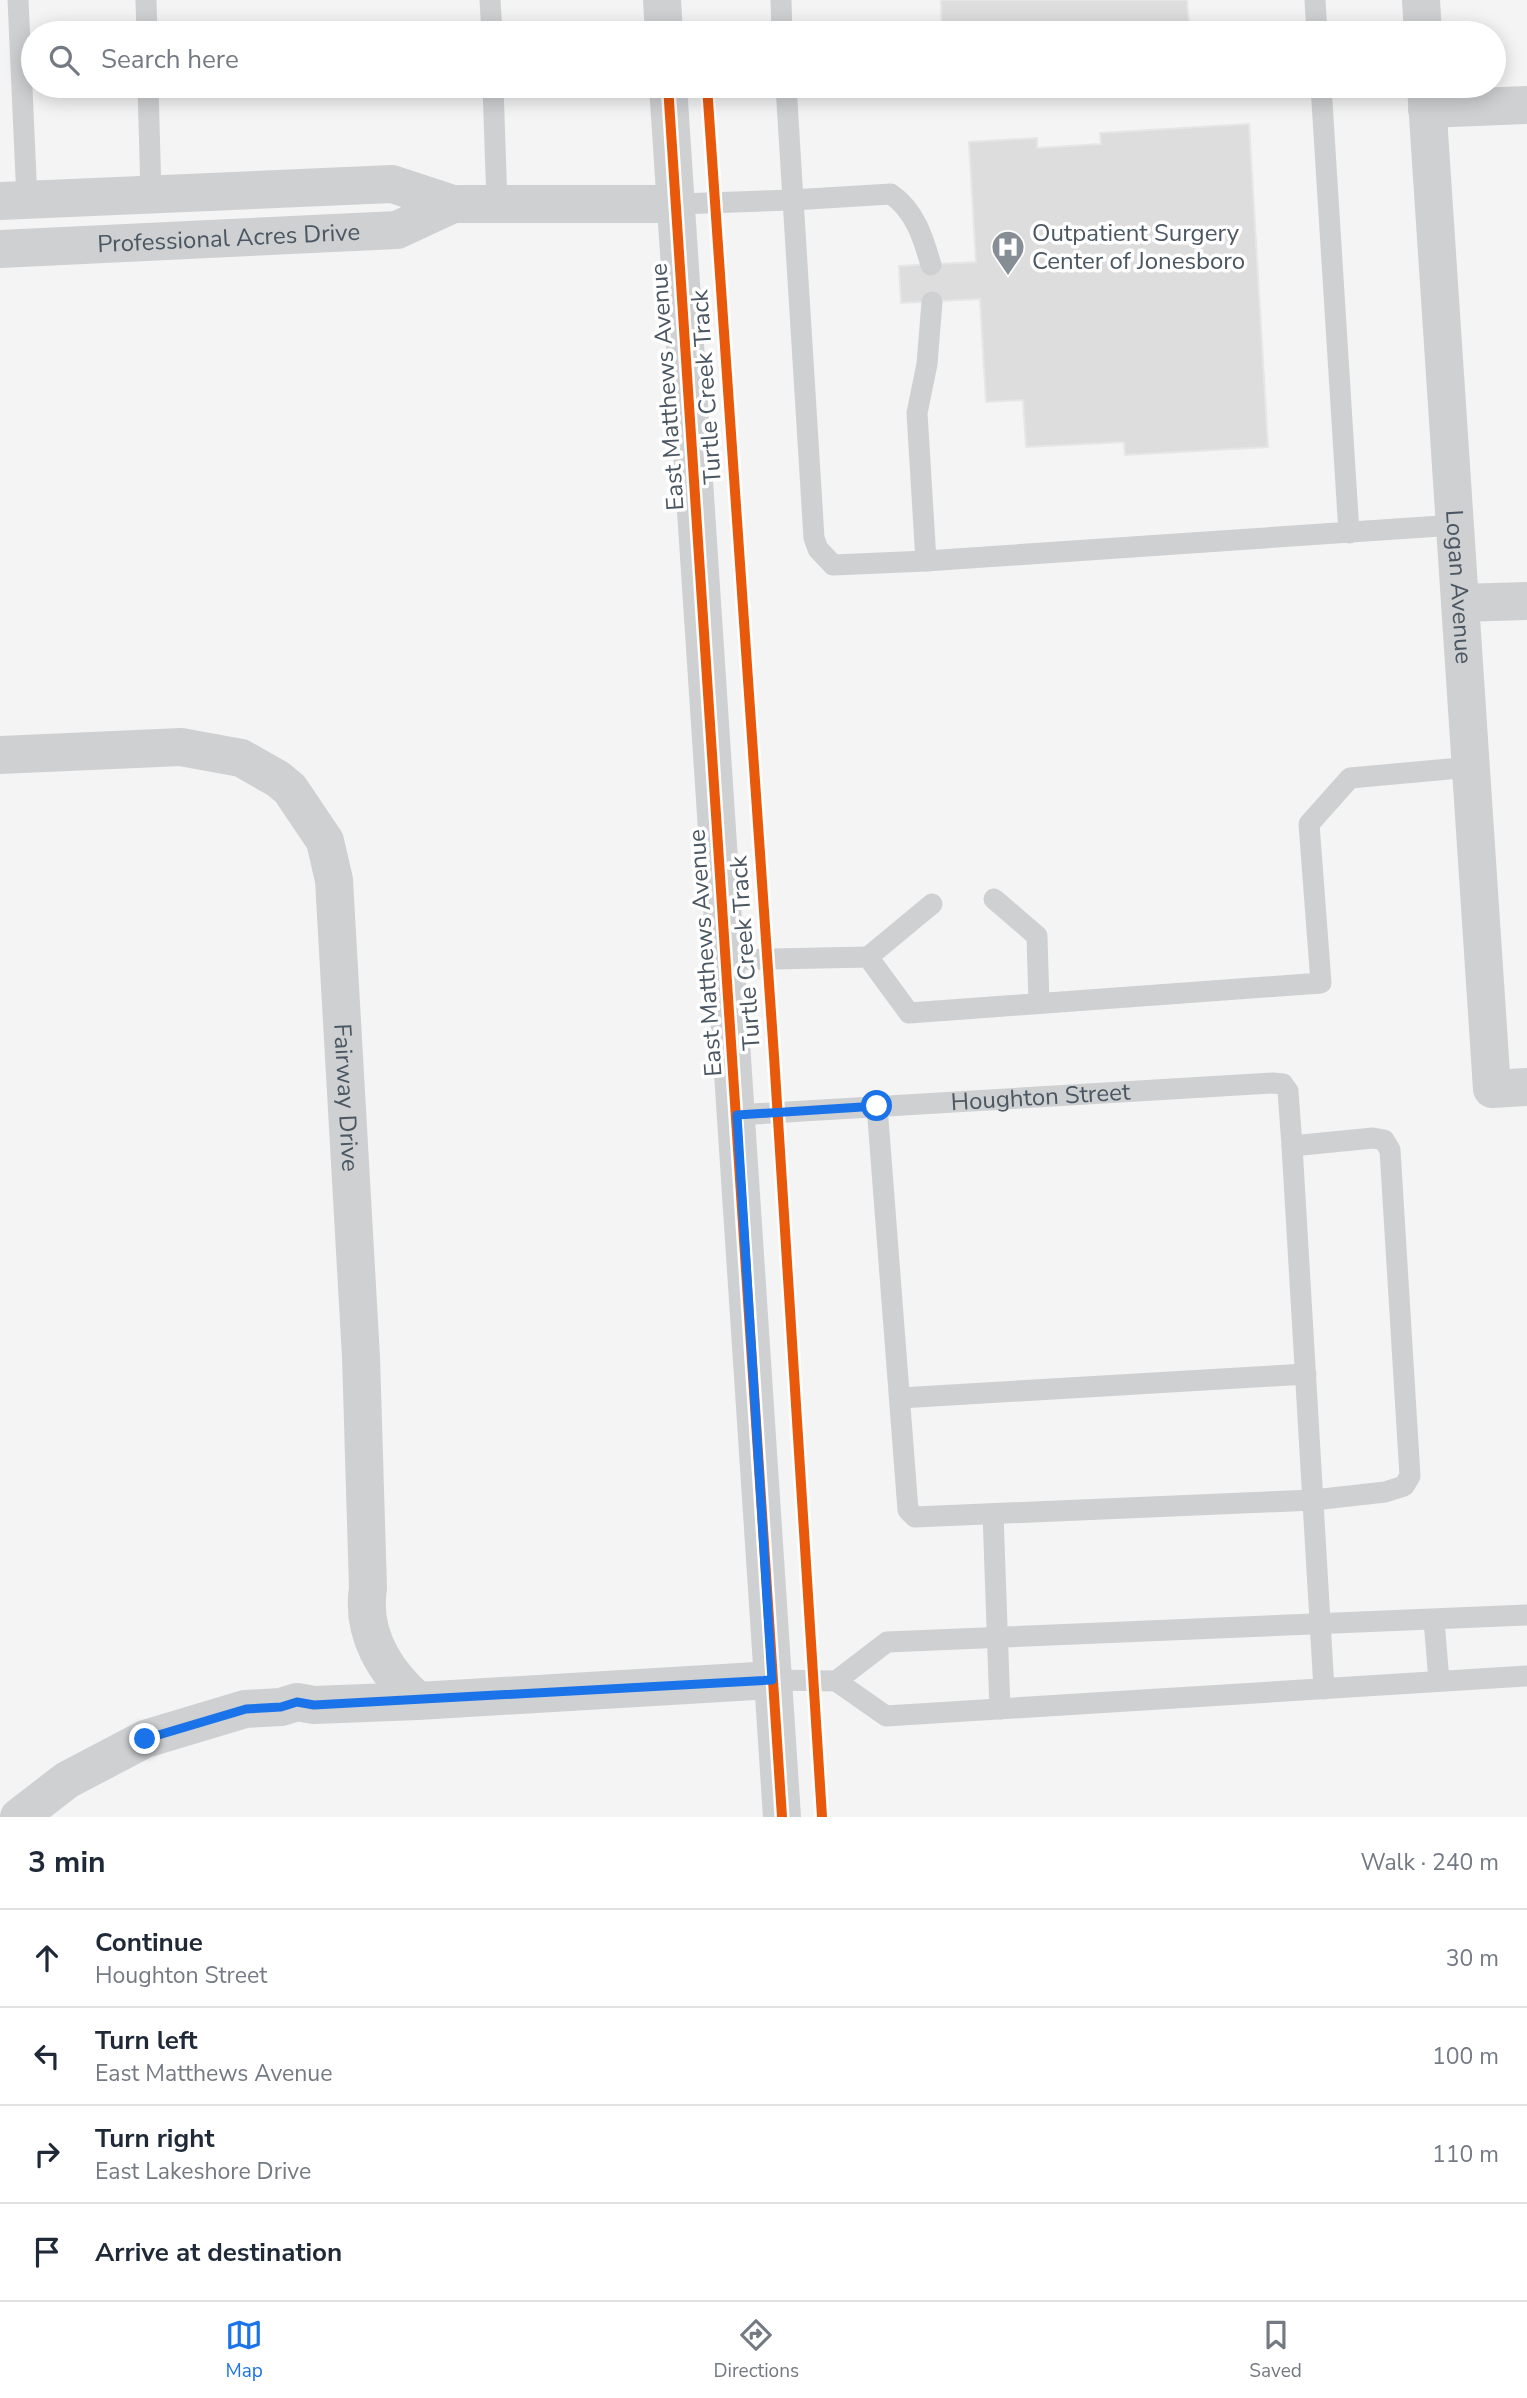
<!DOCTYPE html>
<meta charset="utf-8">
<style>
body{margin:0;font-family:"Nunito Sans",sans-serif;background:#f6f6f7;color:#1f2937}
.stop{position:absolute;width:21px;height:21px;margin:-16px;border:5px solid #1a73e8;border-radius:50%;background:#fff}
.stop.end{background:#1a73e8;border-color:#fff;box-shadow:0 2px 7px #0008}
.list{margin:0;padding:0;list-style:none}
h2{display:flex;justify-content:space-between;align-items:center;height:91px;margin:0;padding:0 28px;font-size:30px}
h2 small{font-size:23px;font-weight:400;color:#747a83}
.list li{display:grid;grid-template-columns:46px 1fr auto;gap:21px;align-items:center;box-sizing:border-box;height:98px;padding:0 28px;border-top:2px solid #e0e1e3}
.list b{display:block;font-size:26px;white-space:nowrap}
.list p{margin:0;font-size:23px;white-space:nowrap;color:#747a83}
.list em{font-size:23px;font-style:normal;color:#747a83}
.icon{flex:none;width:38px;height:38px;fill:none;stroke:currentColor;stroke-width:2;stroke-linecap:round;stroke-linejoin:round}
.map{position:relative;flex:none;width:1527px;height:1817px;overflow:hidden}
.search{position:absolute;background:#fff;box-shadow:0 4px 18px #0003;left:21px;right:21px;top:21px;height:77px;display:flex;align-items:center;gap:18px;box-sizing:border-box;padding:0 24px;border-radius:38px;color:#747a83;font-size:26px}
.sheet{height:483px;background:#fff}
nav{display:flex;justify-content:space-around;align-items:center;box-sizing:border-box;height:98px;border-top:2px solid #e0e1e3;background:#fff;font-size:19px;color:#747a83}
nav a{display:grid;justify-items:center;gap:4px}
nav .on{color:#1a73e8}
.map>svg:first-child{display:block}
</style>
<div class="map">
<svg width="1527" height="1817" viewBox="0 0 1527 1817">
<rect width="100%" height="100%" fill="#f4f4f4"/>
<!-- building -->
<path fill="#ddddde" stroke="#e5e6e7" stroke-width="2" d="M 941,0 L 1187,0 L 1189,27 L 1092,33 L 942,33 Z
M 1249,124 L 1268,447 L 1125,455 L 1124,442 L 1026,447 L 1023,400 L 986,402 L 980,299 L 901,303 L 899,266 L 976,262 L 969,142 L 1037,138 L 1037,148 L 1101,144 L 1100,133 Z"/>
<g fill="none" stroke-linecap="round" stroke-linejoin="round">
<!-- service -->
<g stroke="#ced0d2" stroke-width="21">
<path d="M 18,0 L 27,200"/>
<path d="M 146,0 L 147,33"/>
<path d="M 490,0 L 492,33"/>
<path d="M 781,0 L 782,33"/>
<path d="M 1315,0 L 1317,33"/>
<path d="M 148,86 L 151,195"/>
<path d="M 493,86 L 497,204"/>
<path d="M 786,86 L 814,538 L 818,549 L 833,565 L 926,561 L 1455,525"/>
<path d="M 1321,86 L 1349,533"/>
<path d="M 677,204 L 792,200 L 891,194 C 915,211 923,237 931,265"/>
<path d="M 926,561 L 917,413 L 927,364 L 932,302"/>
<path d="M 994,899 L 1037,936 L 1039,1003"/>
<path d="M 868,957 L 932,904"/>
<path d="M 726,960 L 868,957 L 909,1013 L 1321,983 L 1309,824 L 1350,778 L 1471,767"/>
<path d="M 877,1106 L 908,1510 L 915,1517 L 1314,1500 L 1385,1492 L 1404,1486 L 1410,1476 L 1390,1150 L 1384,1140 L 1373,1138 L 1292,1146"/>
<path id="s1" d="M 737,1115 L 1273,1083 L 1283,1084 L 1288,1091 L 1292,1146 L 1324,1689"/>
<path d="M 900,1398 L 1306,1374"/>
<path d="M 993,1514 L 1000,1709"/>
<path d="M 1434,1620 L 1439,1681"/>
<path d="M 772,1680 L 836,1681 L 886,1716 L 1527,1676"/>
<path d="M 836,1681 L 887,1642 L 1527,1615"/>
</g>
<!-- minor -->
<g stroke="#ced0d2" stroke-width="38">
<path d="M 1421,0 L 1423,33"/>
<path id="s2" d="M 1426,86 L 1492,1089 L 1527,1087"/>
<path d="M 1427,109 L 1527,105"/>
<path d="M 0,201 L 392,184 L 453,204 L 677,204"/>
<path id="s3" d="M 0,249 L 397,230 L 453,204"/>
<path d="M 1460,603 L 1527,601"/>
<path id="s4" d="M 0,755 L 181,747 L 241,758 L 278,779 L 290,789 L 325,841 L 334,880 L 361,1357 L 368,1588 C 361,1634 385,1672 418,1701"/>
<path d="M 19,1817 L 67,1780 L 145,1739 L 245,1709 L 281,1707 L 297,1702 L 314,1705 L 418,1701 L 772,1680"/>
</g>
<!-- tertiary -->
<path stroke="#ced0d2" stroke-width="38" d="M 662,0 L 664,33
M 668,86 L 782,1817"/>
<defs>
<path id="cycleway" d="M 668,86 L 782,1817
M 707,86 L 774,1056 L 822,1817"/>
</defs>
<!-- cycleway casing -->
<use href="#cycleway" stroke="#fff" stroke-width="15"/>
<!-- cycleway -->
<use href="#cycleway" stroke="#e8590c" stroke-width="10"/>
</g>
<g fill="none" stroke-linecap="round" stroke-linejoin="round">
<!-- route -->
<path stroke="#1a73e8" stroke-width="9" d="M 145,1739 L 246,1709 L 281,1707 L 297,1702 L 314,1705 L 772,1680 L 737,1115 L 877,1106"/>
</g>
<!-- icons -->
<defs>
<symbol id="hospital-pin" viewBox="-11 -11 22 30"><path d="M0 17L-7.5 6A9.5 9.5 0 1 1 7.5 6Z" fill="#868d94" stroke="#fff"/><path d="M-5-5h3v3.5h4V-5h3V5h-3V1.5h-4V5h-3Z" fill="#fff"/></symbol>
</defs>
<g fill-rule="evenodd">
<use href="#hospital-pin" x="989" y="228" width="38" height="52"/>
</g>
<g text-anchor="middle" stroke-width="7" stroke-linejoin="round" paint-order="stroke">
<!-- poi labels -->
<g font-size="24" fill="#4a5661" stroke="#fff" text-anchor="start">
<text x="1032" y="241">Outpatient Surgery<tspan x="1032" dy="28">Center of Jonesboro</tspan></text>
</g>
<!-- street labels -->
<g font-size="24" fill="#4a5661" stroke="#fff">
<text dy="8" stroke="none"><textPath href="#s3" startOffset="229">Professional Acres Drive</textPath></text>
<text transform="translate(667 387) rotate(-94)" y="8">East Matthews Avenue</text>
<text transform="translate(706 387) rotate(-94)" y="8">Turtle Creek Track</text>
<text dy="8" stroke="none"><textPath href="#s2" startOffset="502">Logan Avenue</textPath></text>
<text transform="translate(705 953) rotate(-94)" y="8">East Matthews Avenue</text>
<text transform="translate(745 953) rotate(-94)" y="8">Turtle Creek Track</text>
<text dy="8" stroke="none"><textPath href="#s1" startOffset="304">Houghton Street</textPath></text>
<text dy="8" stroke="none"><textPath href="#s4" startOffset="621">Fairway Drive</textPath></text>
</g>
</g>
</svg>
<div class="stop" style="left:877px;top:1106px"></div>
<div class="stop end" style="left:145px;top:1739px"></div>
<div class="search"><svg class="icon" aria-label="search" viewBox="0 0 24 24"><circle cx="10" cy="10" r="6"/><path d="M15 15l6 6"/></svg>Search here</div>
</div>
<section class="sheet">
<h2>3 min<small>Walk · 240 m</small></h2>
<ul class="list">
<li><svg class="icon" aria-label="ahead" viewBox="0 0 24 24"><path d="M12 20V5M6 11l6-6 6 6"/></svg><div><b>Continue</b><p>Houghton Street</p></div><em>30 m</em></li>
<li><svg class="icon" aria-label="left" viewBox="0 0 24 24"><path d="M17 20v-9H6M10 6l-5 5 5 5"/></svg><div><b>Turn left</b><p>East Matthews Avenue</p></div><em>100 m</em></li>
<li><svg class="icon" aria-label="right" viewBox="0 0 24 24"><path d="M7 20v-9h11M14 6l5 5-5 5"/></svg><div><b>Turn right</b><p>East Lakeshore Drive</p></div><em>110 m</em></li>
<li><svg class="icon" aria-label="arrive" viewBox="0 0 24 24"><path d="M6 21V4h12l-3 4 3 4H6"/></svg><div><b>Arrive at destination</b></div></li>
</ul>
</section>
<nav>
<a class="on"><svg class="icon" aria-label="map" viewBox="0 0 24 24"><path d="M3 6l6-2 6 2 6-2v14l-6 2-6-2-6 2zM9 4v14M15 6v14"/></svg>Map</a>
<a><svg class="icon" aria-label="directions" viewBox="0 0 24 24"><path d="M12 3l9 9-9 9-9-9zM9 14v-3h6M13 9l2 2-2 2"/></svg>Directions</a>
<a><svg class="icon" aria-label="saved" viewBox="0 0 24 24"><path d="M7 4h10v16l-5-4-5 4z"/></svg>Saved</a>
</nav>
